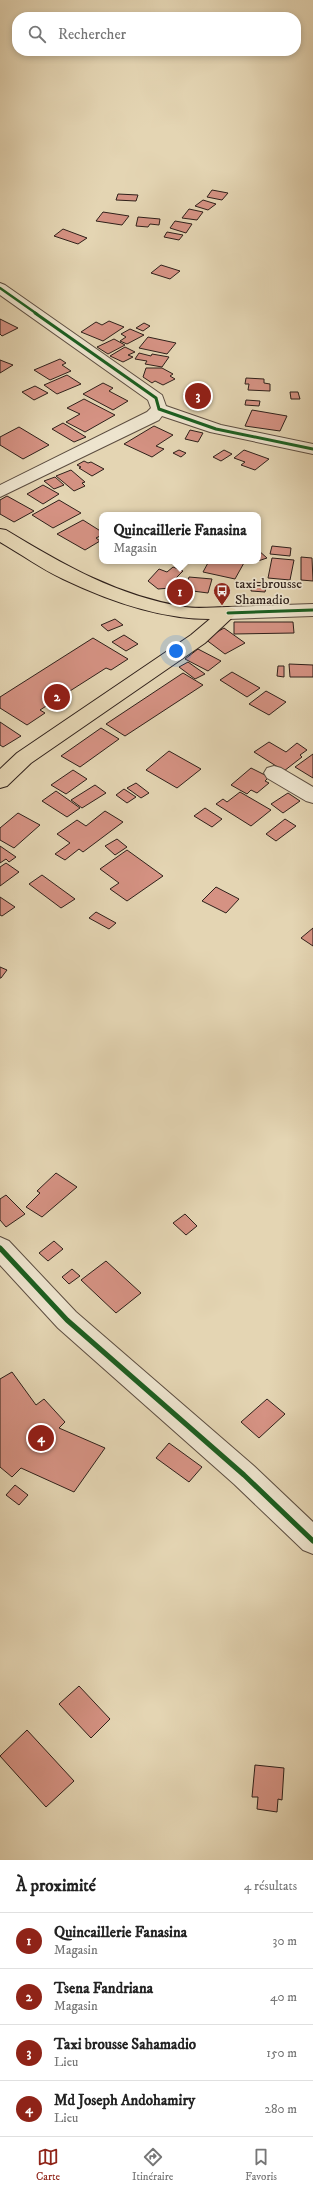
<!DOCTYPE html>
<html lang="fr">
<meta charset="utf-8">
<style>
body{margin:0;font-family:"IM FELL DW Pica",serif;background:#f6f6f6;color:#222}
.you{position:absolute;left:176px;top:651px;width:14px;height:14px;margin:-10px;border:3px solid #fff;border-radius:50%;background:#1a73e8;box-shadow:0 0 0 6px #1a73e833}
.badge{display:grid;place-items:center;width:26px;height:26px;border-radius:50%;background:#8f2418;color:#fff;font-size:13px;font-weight:700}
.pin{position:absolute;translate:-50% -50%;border:2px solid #fff;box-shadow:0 1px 4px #0006}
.popup{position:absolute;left:99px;top:512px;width:162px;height:52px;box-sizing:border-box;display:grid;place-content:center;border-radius:8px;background:#fff;filter:drop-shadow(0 1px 3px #0005);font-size:13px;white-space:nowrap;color:#767676}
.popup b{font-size:15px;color:#222}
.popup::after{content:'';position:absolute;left:50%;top:100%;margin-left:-8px;border:8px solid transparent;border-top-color:#fff}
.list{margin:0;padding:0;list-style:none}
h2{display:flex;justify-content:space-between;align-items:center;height:52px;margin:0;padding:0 16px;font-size:17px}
h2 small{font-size:13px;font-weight:400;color:#767676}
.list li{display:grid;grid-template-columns:26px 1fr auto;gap:12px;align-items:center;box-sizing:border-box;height:56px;padding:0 16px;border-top:1px solid #e0e0e0}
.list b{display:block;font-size:15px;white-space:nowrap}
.list p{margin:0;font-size:13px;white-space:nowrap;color:#767676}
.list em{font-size:13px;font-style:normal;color:#767676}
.icon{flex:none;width:22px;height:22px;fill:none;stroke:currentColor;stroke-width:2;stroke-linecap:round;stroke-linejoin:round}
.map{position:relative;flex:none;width:313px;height:1860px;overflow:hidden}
.search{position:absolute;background:#fff;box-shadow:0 2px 6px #0003;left:12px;right:12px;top:12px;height:44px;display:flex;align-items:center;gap:10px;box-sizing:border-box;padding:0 14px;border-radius:16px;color:#767676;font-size:15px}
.sheet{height:276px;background:#fff}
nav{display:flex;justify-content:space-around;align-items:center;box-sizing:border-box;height:56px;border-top:1px solid #e0e0e0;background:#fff;font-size:11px;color:#767676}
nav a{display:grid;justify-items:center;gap:2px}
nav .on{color:#8f2418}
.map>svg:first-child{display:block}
</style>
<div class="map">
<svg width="313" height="1860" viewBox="0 0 313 1860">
<rect width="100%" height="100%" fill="#e4d5b3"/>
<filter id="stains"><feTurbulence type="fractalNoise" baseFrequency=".005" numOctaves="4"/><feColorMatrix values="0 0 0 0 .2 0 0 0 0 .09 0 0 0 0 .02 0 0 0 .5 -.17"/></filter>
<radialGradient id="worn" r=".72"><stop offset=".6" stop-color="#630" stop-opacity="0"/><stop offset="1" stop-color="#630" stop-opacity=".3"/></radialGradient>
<!-- building -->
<path fill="#d59283" stroke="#2f201a" d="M 212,190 L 228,193 L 222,200 L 207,197 Z
M 118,194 L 138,195 L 136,201 L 116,200 Z
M 203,200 L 216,204 L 208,210 L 195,206 Z
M 189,209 L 203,212 L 197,220 L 182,218 Z
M 103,212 L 129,216 L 122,225 L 96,221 Z
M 138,217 L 160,219 L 159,225 L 150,224 L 148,227 L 136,226 Z
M 175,221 L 192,224 L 186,233 L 170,228 Z
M 63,229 L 87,238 L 78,244 L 54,236 Z
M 167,232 L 183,235 L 179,240 L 164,237 Z
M 161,265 L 180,271 L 170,279 L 151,273 Z
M 0,319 L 18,328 L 2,336 L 0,334 Z
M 109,321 L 124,327 L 103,341 L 81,332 L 96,322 L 102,325 Z
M 144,323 L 150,326 L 143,331 L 136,328 Z
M 130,329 L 144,335 L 127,344 L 120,341 L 126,337 L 121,334 Z
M 148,337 L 176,343 L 167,354 L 139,348 Z
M 114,339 L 125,345 L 108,354 L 97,347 Z
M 125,347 L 135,352 L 128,355 L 133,357 L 123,362 L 110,356 Z
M 139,353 L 151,356 L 152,354 L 169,357 L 162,367 L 145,364 L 147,361 L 135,359 Z
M 60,359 L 66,363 L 62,365 L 71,371 L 50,380 L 34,370 Z
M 0,360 L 13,365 L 0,373 Z
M 146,368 L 162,368 L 173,374 L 170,376 L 175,379 L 163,385 L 155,381 L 152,383 L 143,377 Z
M 67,375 L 81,384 L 57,394 L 44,385 Z
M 246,378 L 264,379 L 264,383 L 270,384 L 270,391 L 248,390 L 249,384 L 245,384 Z
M 103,383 L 113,388 L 109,391 L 128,401 L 113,410 L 83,394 Z
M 35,386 L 48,393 L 34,400 L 22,392 Z
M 195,388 L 213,396 L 200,404 L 183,395 Z
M 290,392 L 298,392 L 300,399 L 291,399 Z
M 84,399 L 115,415 L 85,432 L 66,422 L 80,414 L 67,408 Z
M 246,400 L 260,401 L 259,406 L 245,405 Z
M 252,410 L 287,416 L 280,431 L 245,426 Z
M 63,423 L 86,437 L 74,442 L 52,429 Z
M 154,426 L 173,435 L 156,446 L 164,449 L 152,457 L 124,444 Z
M 19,427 L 49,445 L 23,459 L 0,445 L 0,437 Z
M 190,430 L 203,433 L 198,442 L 185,439 Z
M 179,450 L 186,453 L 181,457 L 173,453 Z
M 224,450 L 232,454 L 221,461 L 213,457 Z
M 244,450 L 269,459 L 255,470 L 241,465 L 245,462 L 234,458 Z
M 84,461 L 88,463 L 91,462 L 104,469 L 92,476 L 79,468 L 81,467 L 77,465 Z
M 71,470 L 85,482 L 82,483 L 85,486 L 74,491 L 56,476 Z
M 55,477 L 64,485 L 54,489 L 44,481 Z
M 43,485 L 59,494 L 43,504 L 27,494 Z
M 7,496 L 34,511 L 14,522 L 0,514 L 0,500 Z
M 59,500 L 81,513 L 53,528 L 32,515 Z
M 83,520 L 102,532 L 102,535 L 96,538 L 100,541 L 85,550 L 57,534 Z
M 272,546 L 291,548 L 290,556 L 270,554 Z
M 258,550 L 267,558 L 255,562 L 254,561 L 258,561 Z
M 301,557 L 312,558 L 313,581 L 301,580 Z
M 272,558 L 294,560 L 290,580 L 268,578 Z
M 209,561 L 245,561 L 235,579 L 203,572 Z
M 173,567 L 183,571 L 176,578 L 180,579 L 171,588 L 158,589 L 148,581 L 159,569 L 167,572 Z
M 189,577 L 212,579 L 208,593 L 185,590 Z
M 252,582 L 267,583 L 265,592 L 251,591 Z
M 115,619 L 123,625 L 108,631 L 101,625 Z
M 234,622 L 293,622 L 294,633 L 234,634 Z
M 224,628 L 245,643 L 225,654 L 205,639 Z
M 124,635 L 138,644 L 126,651 L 112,642 Z
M 93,638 L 128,659 L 111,670 L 106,668 L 40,710 L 45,713 L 27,725 L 0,708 L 0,697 Z
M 198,649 L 221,661 L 208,671 L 185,659 Z
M 188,662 L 205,674 L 195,679 L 179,667 Z
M 289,664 L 313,665 L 313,677 L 290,677 Z
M 278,666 L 284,666 L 284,677 L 277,676 Z
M 232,672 L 260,688 L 247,697 L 220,680 Z
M 183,673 L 203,685 L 125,736 L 106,724 Z
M 266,691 L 286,702 L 269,715 L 249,704 Z
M 0,722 L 21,736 L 3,747 L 0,745 Z
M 101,728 L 119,739 L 80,767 L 61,756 Z
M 269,742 L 286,752 L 297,743 L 307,750 L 300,755 L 302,757 L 284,771 L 254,752 Z
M 169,751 L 201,769 L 177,788 L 146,770 Z
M 313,754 L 313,778 L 295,767 Z
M 251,768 L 269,777 L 265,781 L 269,783 L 257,793 L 251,790 L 247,794 L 231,785 Z
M 73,770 L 87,779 L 66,794 L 51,785 Z
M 136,783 L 149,793 L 141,798 L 127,788 Z
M 95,785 L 106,793 L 82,808 L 71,800 Z
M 124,789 L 136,797 L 127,803 L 116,795 Z
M 56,791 L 80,808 L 67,817 L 42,801 Z
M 240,792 L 271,810 L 251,826 L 216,804 L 223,799 L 227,802 Z
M 288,793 L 300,801 L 283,813 L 271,804 Z
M 205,808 L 222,819 L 212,827 L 194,816 Z
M 105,811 L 123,822 L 83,852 L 79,849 L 65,860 L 55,854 L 70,843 L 57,834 L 77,820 L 86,826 Z
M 18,813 L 40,825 L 14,848 L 0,840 L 0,828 Z
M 285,819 L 296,826 L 276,841 L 266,834 Z
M 117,839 L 127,847 L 115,855 L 105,846 Z
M 0,846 L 16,857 L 9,862 L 6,859 L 0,863 Z
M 127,850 L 163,876 L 127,901 L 110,889 L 119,883 L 100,869 Z
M 6,863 L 19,872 L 0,886 L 0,867 Z
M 42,875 L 75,899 L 61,908 L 29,884 Z
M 216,887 L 239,899 L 226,913 L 202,901 Z
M 0,897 L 15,907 L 2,916 L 0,915 Z
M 96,912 L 116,923 L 109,929 L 89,918 Z
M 313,928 L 313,946 L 301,938 Z
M 0,967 L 7,970 L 1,978 L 0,978 Z
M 56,1173 L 77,1187 L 42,1217 L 26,1207 L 40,1193 L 37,1191 Z
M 6,1195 L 25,1214 L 6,1227 L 0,1220 L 0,1199 Z
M 185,1214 L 197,1226 L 186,1235 L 173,1223 Z
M 54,1241 L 63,1249 L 48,1261 L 39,1253 Z
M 106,1261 L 141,1293 L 116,1313 L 81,1280 Z
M 72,1269 L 80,1276 L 69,1284 L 62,1277 Z
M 12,1372 L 36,1405 L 44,1399 L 65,1422 L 59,1428 L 105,1448 L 74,1492 L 21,1468 L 12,1477 L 0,1467 L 0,1379 Z
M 267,1399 L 285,1414 L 259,1438 L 241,1422 Z
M 169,1443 L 202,1467 L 189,1482 L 156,1458 Z
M 15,1485 L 28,1495 L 19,1505 L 6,1495 Z
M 79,1686 L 110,1719 L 91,1738 L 59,1704 Z
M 27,1730 L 74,1781 L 46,1807 L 0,1756 Z
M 255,1765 L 284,1768 L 282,1800 L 278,1799 L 277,1812 L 257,1809 L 258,1797 L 252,1797 Z"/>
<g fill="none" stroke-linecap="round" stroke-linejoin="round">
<defs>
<path id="minor" d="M 0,283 L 5,285 L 162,395 L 166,406 L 221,425 L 313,444 L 313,454 L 210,432 L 162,416 L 159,420 L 0,497 L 0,485 L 147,412 L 151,408 L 148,400 L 0,295 Z
M 313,604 L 313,616 L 228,619 L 221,617 L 219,613 L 221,609 L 228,607 Z
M 274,766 L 281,768 L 313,787 L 313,803 L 306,801 L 267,778 L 264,773 L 267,768 Z
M 0,1237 L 9,1241 L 76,1312 L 254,1466 L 313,1522 L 313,1554 L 303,1550 L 234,1484 L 58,1328 L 0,1265 Z"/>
<path id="major" d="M 0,529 L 6,530 C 64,565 117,596 185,607 C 199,609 214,607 228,607 L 235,609 L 237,613 L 205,643 L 31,763 L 7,786 L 0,788 L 0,769 L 17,753 L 191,635 L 210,619 C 160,619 109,601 63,579 C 41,569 21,554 0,542 Z"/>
</defs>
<!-- minor casing -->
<use href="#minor" stroke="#5c4d40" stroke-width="2"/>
<!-- major casing -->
<use href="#major" stroke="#2f201a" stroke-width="2"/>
<!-- minor -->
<use href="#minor" fill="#ede4ce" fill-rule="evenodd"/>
<!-- major -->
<use href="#major" fill="#e4d5b3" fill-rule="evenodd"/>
<defs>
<path id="cycleway-far2" d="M 0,288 L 37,314"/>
<path id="cycleway-far1" d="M 35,313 L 156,398 L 159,409 L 216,429 L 313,449
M 228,613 L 313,610"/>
<path id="cycleway" d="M 0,1248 L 67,1320 L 244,1475 L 313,1541"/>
</defs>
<!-- cycleway-far2 casing -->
<use href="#cycleway-far2" stroke="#ede4ce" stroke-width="4"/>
<!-- cycleway-far1 casing -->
<use href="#cycleway-far1" stroke="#ede4ce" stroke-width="5"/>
<!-- cycleway casing -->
<use href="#cycleway" stroke="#ede4ce" stroke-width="8"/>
<!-- cycleway-far2 -->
<use href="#cycleway-far2" stroke="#1b5e20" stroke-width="2.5"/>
<!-- cycleway-far1 -->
<use href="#cycleway-far1" stroke="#1b5e20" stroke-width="3"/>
<!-- cycleway -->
<use href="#cycleway" stroke="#1b5e20" stroke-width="5"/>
</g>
<!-- icons -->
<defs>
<symbol id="bus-pin" viewBox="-11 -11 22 30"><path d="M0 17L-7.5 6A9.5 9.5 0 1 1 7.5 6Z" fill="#8f2418" stroke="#ede4ce"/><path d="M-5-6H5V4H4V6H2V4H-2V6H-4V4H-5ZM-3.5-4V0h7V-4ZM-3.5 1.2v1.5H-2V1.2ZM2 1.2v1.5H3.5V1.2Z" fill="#fff"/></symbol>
</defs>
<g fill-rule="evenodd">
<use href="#bus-pin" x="212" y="581" width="20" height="27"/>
</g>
<g text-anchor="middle" stroke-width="3.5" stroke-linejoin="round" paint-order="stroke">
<!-- poi labels -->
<g font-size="14" fill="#2f201a" stroke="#ede4ce" text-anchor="start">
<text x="235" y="588">taxi-brousse<tspan x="235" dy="16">Shamadio</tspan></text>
</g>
</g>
<rect width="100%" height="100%" filter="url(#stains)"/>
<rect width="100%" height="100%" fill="url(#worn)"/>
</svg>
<div class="you"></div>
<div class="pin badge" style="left:180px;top:592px">1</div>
<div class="popup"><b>Quincaillerie Fanasina</b>Magasin</div>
<div class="pin badge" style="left:57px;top:697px">2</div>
<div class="pin badge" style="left:198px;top:396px">3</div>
<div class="pin badge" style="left:41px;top:1438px">4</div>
<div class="search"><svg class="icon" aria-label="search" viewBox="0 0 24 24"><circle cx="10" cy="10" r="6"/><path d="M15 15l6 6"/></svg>Rechercher</div>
</div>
<section class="sheet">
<h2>À proximité<small>4 résultats</small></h2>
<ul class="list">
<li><span class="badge">1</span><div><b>Quincaillerie Fanasina</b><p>Magasin</p></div><em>30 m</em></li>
<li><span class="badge">2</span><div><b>Tsena Fandriana</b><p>Magasin</p></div><em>40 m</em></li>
<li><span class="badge">3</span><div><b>Taxi brousse Sahamadio</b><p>Lieu</p></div><em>150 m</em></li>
<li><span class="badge">4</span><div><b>Md Joseph Andohamiry</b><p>Lieu</p></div><em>280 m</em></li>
</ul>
</section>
<nav>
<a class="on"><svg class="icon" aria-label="map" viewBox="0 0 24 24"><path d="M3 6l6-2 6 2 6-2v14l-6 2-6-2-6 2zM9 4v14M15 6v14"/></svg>Carte</a>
<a><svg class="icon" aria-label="directions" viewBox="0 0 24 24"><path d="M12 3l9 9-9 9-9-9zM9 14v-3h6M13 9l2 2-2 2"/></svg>Itinéraire</a>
<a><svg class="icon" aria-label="saved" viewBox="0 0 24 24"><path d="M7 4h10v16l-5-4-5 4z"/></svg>Favoris</a>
</nav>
